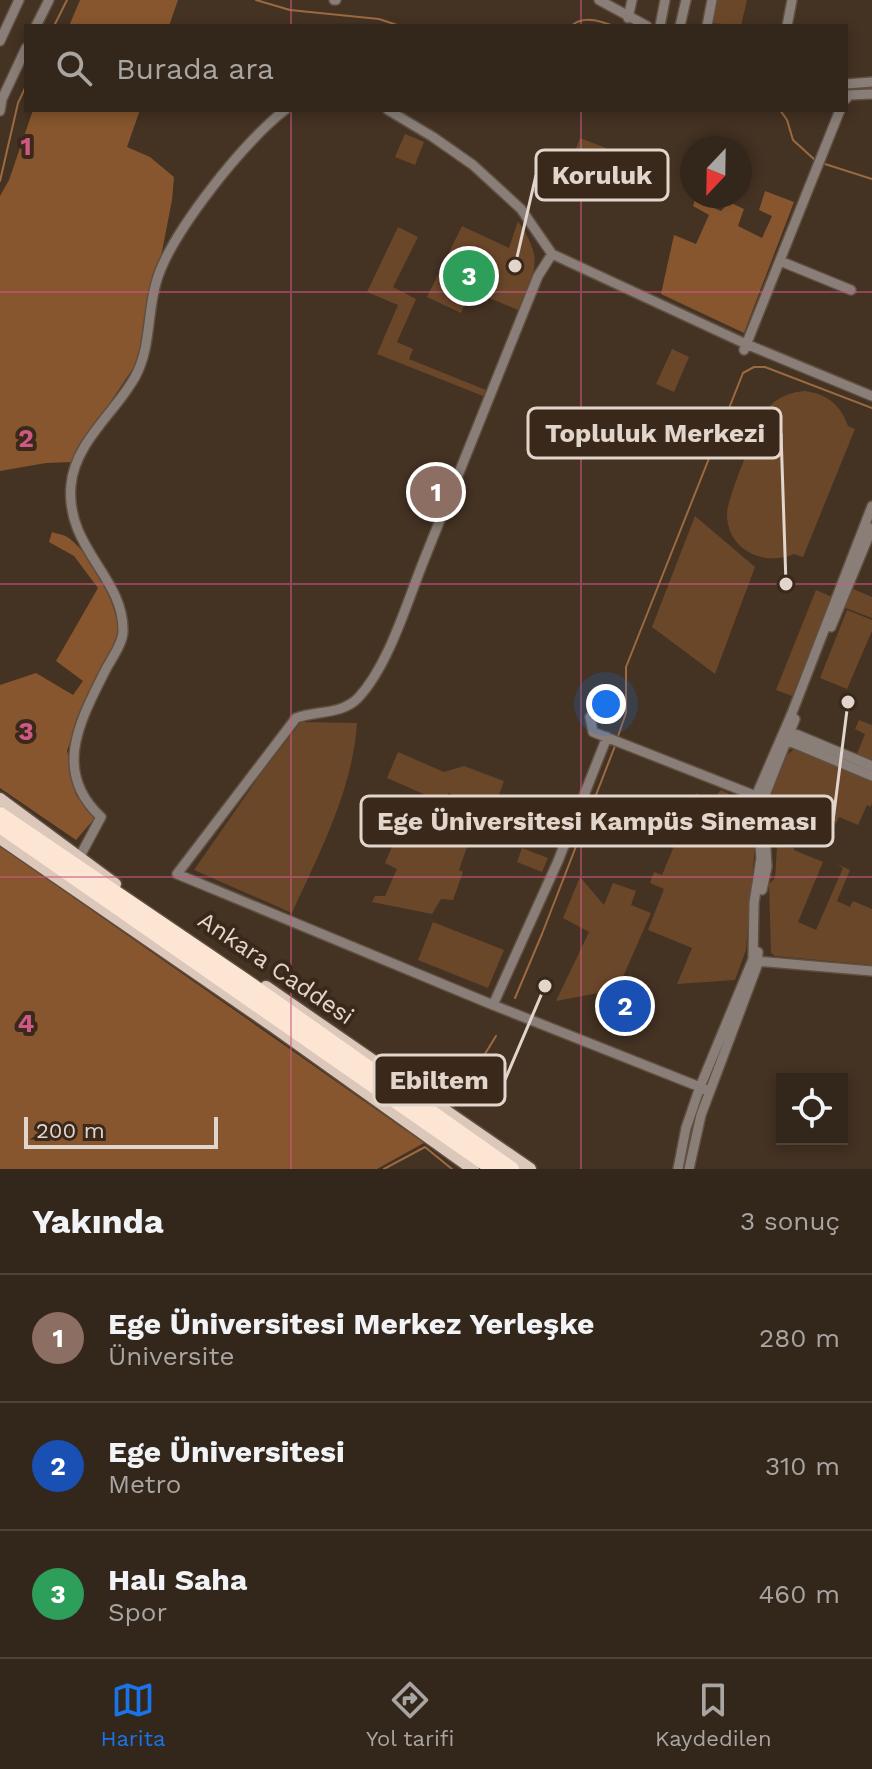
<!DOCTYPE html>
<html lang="tr">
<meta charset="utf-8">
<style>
body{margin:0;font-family:"Work Sans",sans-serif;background:#3e3227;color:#f1f3f6}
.controls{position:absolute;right:24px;bottom:24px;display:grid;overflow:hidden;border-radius:0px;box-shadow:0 4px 12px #0003}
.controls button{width:72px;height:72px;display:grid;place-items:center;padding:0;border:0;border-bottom:2px solid #4e4339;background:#33261a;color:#f1f3f6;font:40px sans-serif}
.compass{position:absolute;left:680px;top:136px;width:72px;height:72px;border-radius:50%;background:#33261a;box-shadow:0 4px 12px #0003;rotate:202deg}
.scale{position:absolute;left:24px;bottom:20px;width:194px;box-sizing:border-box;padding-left:8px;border:4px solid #e1d5cc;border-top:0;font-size:22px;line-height:28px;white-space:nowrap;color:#e1d5cc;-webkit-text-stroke:6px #3a281a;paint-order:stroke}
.you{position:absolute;left:606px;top:704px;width:28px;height:28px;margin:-20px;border:6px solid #fff;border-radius:50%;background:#1a73e8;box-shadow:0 0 0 12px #1a73e833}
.badge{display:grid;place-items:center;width:52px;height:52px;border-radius:50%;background:#1a73e8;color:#fff;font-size:26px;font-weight:700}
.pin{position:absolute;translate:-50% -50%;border:4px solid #fff;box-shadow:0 2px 8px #0006}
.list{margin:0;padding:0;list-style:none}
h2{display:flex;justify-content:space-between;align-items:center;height:104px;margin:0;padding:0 32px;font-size:34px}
h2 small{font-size:26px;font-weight:400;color:#a9a5a2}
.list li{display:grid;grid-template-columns:52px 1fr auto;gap:24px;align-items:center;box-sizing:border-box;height:128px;padding:0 32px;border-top:2px solid #4e4339}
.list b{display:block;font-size:30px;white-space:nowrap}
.list p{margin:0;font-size:26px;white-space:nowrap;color:#a9a5a2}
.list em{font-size:26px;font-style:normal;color:#a9a5a2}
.icon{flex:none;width:44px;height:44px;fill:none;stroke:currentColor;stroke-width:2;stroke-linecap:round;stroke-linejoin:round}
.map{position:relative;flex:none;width:872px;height:1169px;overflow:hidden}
.search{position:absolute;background:#33261a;box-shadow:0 4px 12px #0003;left:24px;right:24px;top:24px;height:88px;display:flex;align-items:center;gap:20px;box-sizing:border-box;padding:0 28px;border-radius:0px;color:#a9a5a2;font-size:30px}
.sheet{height:488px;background:#33261a}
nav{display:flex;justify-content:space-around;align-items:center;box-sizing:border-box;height:112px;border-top:2px solid #4e4339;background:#33261a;font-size:22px;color:#a9a5a2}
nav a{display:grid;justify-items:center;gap:4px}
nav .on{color:#1a73e8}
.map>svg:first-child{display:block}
</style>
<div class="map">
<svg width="872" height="1169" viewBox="0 0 872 1169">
<rect width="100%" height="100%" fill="#443223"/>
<!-- green -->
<path fill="#6b472a" d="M 717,0 L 747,0 L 741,26 L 711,23 Z
M 405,134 L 424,142 L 415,165 L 395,157 Z
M 580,138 L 606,148 L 600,164 L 574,154 Z
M 518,221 C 545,262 535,268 518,310 L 487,297 L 498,268 L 457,251 L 444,281 L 469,293 L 461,313 L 427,297 L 462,226 L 509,248 Z
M 398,227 L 418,237 L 393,287 L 416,299 L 397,342 L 413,349 L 409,359 L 486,390 L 483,396 L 377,354 L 398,305 L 367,292 Z
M 456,258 L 492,273 L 483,294 L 447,280 Z
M 672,349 L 689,357 L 674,392 L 656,384 Z
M 805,391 C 827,394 841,405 848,426 L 855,429 L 803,557 L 794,554 C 764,567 727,550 727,514 C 727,498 760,417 771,405 C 780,396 792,392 805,391 Z
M 695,516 L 755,567 L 715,674 L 652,627 Z
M 851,588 L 872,597 L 872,618 L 843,607 Z
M 816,590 L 832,597 L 792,696 L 776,690 Z
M 847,610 L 872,620 L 872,631 L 847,689 L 820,678 Z
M 859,720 L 872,725 L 872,761 L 857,754 L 865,734 L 855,729 Z
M 301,722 L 357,723 C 353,789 319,854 292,913 L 194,870 L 260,775 Z
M 795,748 L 872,780 L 872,803 L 871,807 L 867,805 L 858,825 L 839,817 L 832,831 L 779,808 L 771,795 L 787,755 Z
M 398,752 L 444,772 L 464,766 L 504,781 L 494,809 L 448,793 L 433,835 L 467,847 L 459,870 L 463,872 L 453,900 L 441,899 L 432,914 L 372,902 L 375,896 L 385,896 L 397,869 L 385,863 L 401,826 L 420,834 L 435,799 L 387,778 Z
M 721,790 L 743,801 L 751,817 L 755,844 L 746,950 L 735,980 L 677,984 L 692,948 L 648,930 L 664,889 L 650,883 L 654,872 L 662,875 L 696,793 L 709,804 Z
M 777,847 L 794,848 L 794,850 L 823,862 L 798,922 L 816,930 L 843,868 L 837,864 L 850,870 L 837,901 L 850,907 L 853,901 L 872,909 L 872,965 L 775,956 L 771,953 L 769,884 L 775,878 Z
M 522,848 L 548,858 L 542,872 L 517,862 Z
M 580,877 L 604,905 L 613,883 L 636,891 L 631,905 L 651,913 L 622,979 L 614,990 L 556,1001 L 589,932 L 563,918 Z
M 433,922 L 504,950 L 488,988 L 418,960 Z"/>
<!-- forest -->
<path fill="#87562e" d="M 80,0 L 178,0 L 169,26 L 69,26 Z
M 33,110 L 140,110 L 127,147 L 150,157 L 174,177 L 172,200 L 142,355 L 85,440 L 74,462 L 46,463 L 0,471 L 0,196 L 9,180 Z
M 765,191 L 794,202 L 744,333 L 661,294 L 674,235 L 696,244 L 709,215 L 693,206 L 695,200 L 721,211 L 729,202 L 744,209 L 738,226 L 762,238 L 772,216 L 759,210 Z
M 52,532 C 58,534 66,535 70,539 C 94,558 116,603 119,632 L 67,750 L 76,795 L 95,818 L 76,840 L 0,788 L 0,685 L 36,673 L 73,695 L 83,681 L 56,661 L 98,588 L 74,556 L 49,542 Z
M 0,846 L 424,1143 L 377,1169 L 0,1169 Z"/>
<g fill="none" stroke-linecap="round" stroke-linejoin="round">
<!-- stream -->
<path stroke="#9c6a41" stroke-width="2" d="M 256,0 L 290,10 L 379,19 L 400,26
M 54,26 L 67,0
M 571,26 C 584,15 600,21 614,26
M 780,110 L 787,120 L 793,140 L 815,160
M 825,164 L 872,179
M 0,181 L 18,103 L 26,86
M 618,736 L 626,713 L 626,667 L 743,373 L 754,367 L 765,367 L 872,408
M 515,998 L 542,934 L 615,746
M 453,1106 L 496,1036
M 384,1169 L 425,1147 L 452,1169"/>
<defs>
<path id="minor" d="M 334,0 L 336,0
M 599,0 L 647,26
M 628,18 L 632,0
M 36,26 L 49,0
M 660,26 L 665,0
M 680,26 L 686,0
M 707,26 L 712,0
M 787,26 L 792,0
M 0,41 L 19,0
M 846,84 L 872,82
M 846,99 L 849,95 L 872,94
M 388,110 L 433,137 L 473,165 L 521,209 L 552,254 L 746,344 L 872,396
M 0,111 L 2,99 L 26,48
M 552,254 L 538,276 C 500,371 462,465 424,560 C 407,602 389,665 358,698 C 341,715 318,710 296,718 L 177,874 L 493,1005 L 710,1091
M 780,261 L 851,290
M 744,350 L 840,110
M 831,627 L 872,528
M 590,717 L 593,732 L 756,796
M 786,730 L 872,766
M 784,739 L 872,776
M 79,858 L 101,817 C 51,771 81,719 106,669 C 112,658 123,643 123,631 C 124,577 65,548 71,485 C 75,442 115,413 135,377 C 151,348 147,314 156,283 C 169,235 245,140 285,110
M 762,890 L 767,867 L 763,800 L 795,719
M 755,961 L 872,971
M 493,1005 L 558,861 L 607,737
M 678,1169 L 686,1128 L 700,1087 L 753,959 L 754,903 L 761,858 L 756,796 L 792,713 L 872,506
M 689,1169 L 701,1115 L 757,966 L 758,952"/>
<path id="major" d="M 0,799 L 115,884
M 0,838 L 273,1026 L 473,1169
M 266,987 L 530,1169"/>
<path id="highway" d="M 0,814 L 246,981 L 512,1169
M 0,826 L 493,1169"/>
</defs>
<!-- minor casing -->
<use href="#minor" stroke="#604f41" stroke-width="12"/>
<!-- major casing -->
<use href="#major" stroke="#604f41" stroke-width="15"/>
<!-- highway casing -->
<use href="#highway" stroke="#604f41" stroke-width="17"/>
<!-- minor -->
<use href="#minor" stroke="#897f78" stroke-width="9"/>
<!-- major -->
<use href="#major" stroke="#dcc8ba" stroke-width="12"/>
<!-- highway -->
<use href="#highway" stroke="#fde5d3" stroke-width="14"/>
</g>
<!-- grid -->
<path fill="none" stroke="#cd5a83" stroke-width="2" stroke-opacity="0.55" d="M 291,0 L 291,26M 581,0 L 581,26M 291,110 L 291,1169M 581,110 L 581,1169M 0,292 L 872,292M 0,584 L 872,584M 0,877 L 872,877"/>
<g text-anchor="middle" stroke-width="8" stroke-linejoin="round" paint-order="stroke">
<!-- street labels -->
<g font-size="24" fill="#e1d5cc" stroke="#3a281a">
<text transform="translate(276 968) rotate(34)" y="8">Ankara Caddesi</text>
</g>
</g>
<g font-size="26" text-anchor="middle" font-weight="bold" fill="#cd5a83" stroke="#3a281a" stroke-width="8" stroke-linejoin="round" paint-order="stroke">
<text x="26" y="155">1</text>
<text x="26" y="447">2</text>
<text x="26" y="740">3</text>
<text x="26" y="1032">4</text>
</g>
<!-- callouts -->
<path fill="none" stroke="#e1d5cc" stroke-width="3" d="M515 266L536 175M786 584L781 433M848 702L833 821M545 986L505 1080"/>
<g fill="#e1d5cc" stroke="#3a281a" stroke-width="3">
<circle cx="515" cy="266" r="8"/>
<circle cx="786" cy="584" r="8"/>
<circle cx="848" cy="702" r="8"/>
<circle cx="545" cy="986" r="8"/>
</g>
<g fill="#3a281a" stroke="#e1d5cc" stroke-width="3">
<rect x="536" y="150" width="132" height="50" rx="8"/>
<rect x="528" y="408" width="253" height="50" rx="8"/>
<rect x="361" y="796" width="472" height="50" rx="8"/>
<rect x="374" y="1055" width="131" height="50" rx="8"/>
</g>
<g font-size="26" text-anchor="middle" font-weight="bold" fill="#e1d5cc">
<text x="602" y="184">Koruluk</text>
<text x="655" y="442">Topluluk Merkezi</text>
<text x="597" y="830">Ege Üniversitesi Kampüs Sineması</text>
<text x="439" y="1089">Ebiltem</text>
</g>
</svg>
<div class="controls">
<button><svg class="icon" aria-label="locate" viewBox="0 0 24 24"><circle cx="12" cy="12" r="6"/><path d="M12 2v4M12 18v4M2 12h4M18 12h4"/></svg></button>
</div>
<svg class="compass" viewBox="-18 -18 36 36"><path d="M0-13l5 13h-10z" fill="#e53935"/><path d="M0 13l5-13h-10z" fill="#a9a5a2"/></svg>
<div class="scale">200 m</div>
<div class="you"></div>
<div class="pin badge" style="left:436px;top:492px;background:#8d6e63">1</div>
<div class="pin badge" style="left:625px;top:1006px;background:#1a4fb4">2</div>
<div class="pin badge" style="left:469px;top:276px;background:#2e9e5b">3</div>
<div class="search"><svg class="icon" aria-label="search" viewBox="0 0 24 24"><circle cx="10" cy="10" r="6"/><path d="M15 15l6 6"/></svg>Burada ara</div>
</div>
<section class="sheet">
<h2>Yakında<small>3 sonuç</small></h2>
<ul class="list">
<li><span class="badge" style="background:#8d6e63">1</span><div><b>Ege Üniversitesi Merkez Yerleşke</b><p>Üniversite</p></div><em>280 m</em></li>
<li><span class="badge" style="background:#1a4fb4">2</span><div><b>Ege Üniversitesi</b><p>Metro</p></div><em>310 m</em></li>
<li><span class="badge" style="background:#2e9e5b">3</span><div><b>Halı Saha</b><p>Spor</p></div><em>460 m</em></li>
</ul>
</section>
<nav>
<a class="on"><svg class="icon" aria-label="map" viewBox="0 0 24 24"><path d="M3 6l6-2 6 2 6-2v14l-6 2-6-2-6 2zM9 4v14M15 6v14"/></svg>Harita</a>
<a><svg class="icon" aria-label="directions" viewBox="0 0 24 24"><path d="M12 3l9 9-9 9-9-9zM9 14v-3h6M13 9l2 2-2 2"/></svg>Yol tarifi</a>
<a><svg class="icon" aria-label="saved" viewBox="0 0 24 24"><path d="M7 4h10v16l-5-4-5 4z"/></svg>Kaydedilen</a>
</nav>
